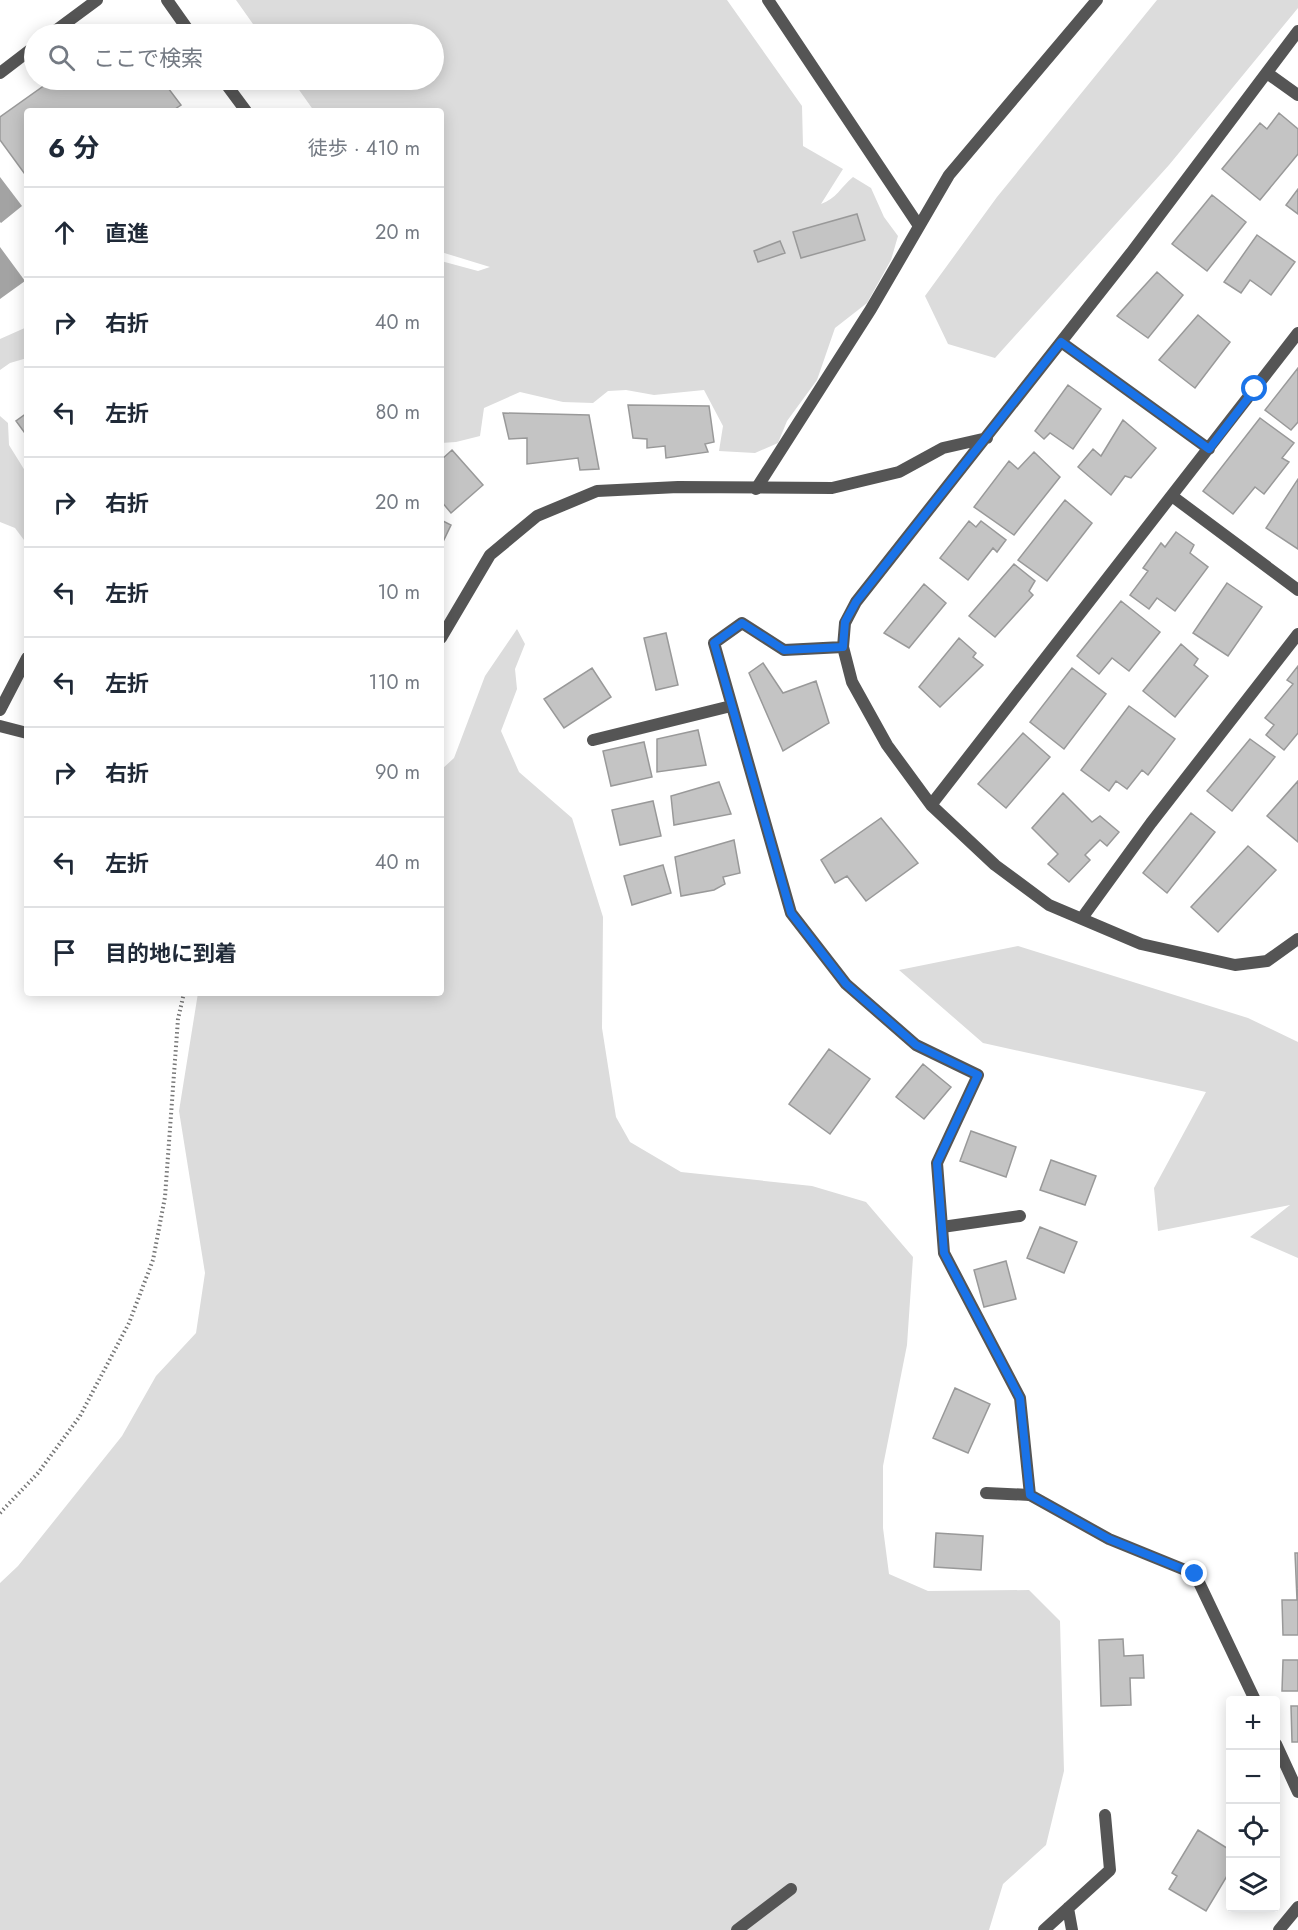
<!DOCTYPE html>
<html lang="ja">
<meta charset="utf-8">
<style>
body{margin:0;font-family:Jost,"Noto Sans JP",sans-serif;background:#f2f2f3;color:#1f2937}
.controls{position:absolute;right:18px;bottom:18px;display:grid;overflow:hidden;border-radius:6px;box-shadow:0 3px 15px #0003}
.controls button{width:54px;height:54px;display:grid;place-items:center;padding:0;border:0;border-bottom:2px solid #e0e1e3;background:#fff;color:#1f2937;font:30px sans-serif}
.stop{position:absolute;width:18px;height:18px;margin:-14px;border:4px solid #1a73e8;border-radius:50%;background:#fff}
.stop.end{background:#1a73e8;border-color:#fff;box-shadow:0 2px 6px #0008}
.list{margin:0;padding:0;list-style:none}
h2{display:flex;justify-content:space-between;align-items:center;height:78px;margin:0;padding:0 24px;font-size:26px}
h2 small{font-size:20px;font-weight:400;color:#747a83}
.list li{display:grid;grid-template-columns:39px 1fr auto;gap:18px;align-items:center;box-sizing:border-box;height:90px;padding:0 24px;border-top:2px solid #e0e1e3}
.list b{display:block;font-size:22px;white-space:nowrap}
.list em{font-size:20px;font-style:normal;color:#747a83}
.icon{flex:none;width:33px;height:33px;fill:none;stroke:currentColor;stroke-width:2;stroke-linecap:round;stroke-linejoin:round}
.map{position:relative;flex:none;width:1298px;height:1930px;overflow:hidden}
.search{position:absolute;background:#fff;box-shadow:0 3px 15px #0003;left:24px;top:24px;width:420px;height:66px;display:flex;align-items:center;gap:15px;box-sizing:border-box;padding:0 21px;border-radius:33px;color:#747a83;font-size:22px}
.panel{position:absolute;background:#fff;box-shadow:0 3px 15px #0003;left:24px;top:108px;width:420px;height:888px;border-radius:6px}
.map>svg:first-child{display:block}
</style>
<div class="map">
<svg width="1298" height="1930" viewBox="0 0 1298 1930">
<rect width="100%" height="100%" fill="#fff"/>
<!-- green -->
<path fill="#dcdcdc" d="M 236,0 L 727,0 L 802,106 L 803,146 L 843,169 L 821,204 C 836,199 841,187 853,177 L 871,188 L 884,217 L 898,236 L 891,260 L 867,303 L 835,328 L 817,380 L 787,421 L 778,443 L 755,453 L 719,451 L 723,426 L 704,390 L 654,395 L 626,390 L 608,391 L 593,403 L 563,402 L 520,392 L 484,408 L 480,436 L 456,442 L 441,443 L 441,261 L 478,271 L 490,267 L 441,252 L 441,111 L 314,111 L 292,80 L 434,80 L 434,34 L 260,34 Z
M 1157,0 L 1298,0 L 1298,8 L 1169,165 L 995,358 L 948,344 L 925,296 L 997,197 Z
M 27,327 L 27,358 L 10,363 L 0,370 L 0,339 Z
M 0,416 L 8,423 L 9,445 L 27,474 L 27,544 L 15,528 L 0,522 Z
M 517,629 L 525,644 L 515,669 L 517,689 L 501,731 L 519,772 L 572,818 L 603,917 L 602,1028 L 616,1117 L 630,1142 L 681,1172 L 812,1186 L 866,1202 L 913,1257 L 907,1345 L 883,1466 L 883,1528 L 889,1574 L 928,1591 L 1029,1590 L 1060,1621 L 1064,1771 L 1046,1845 L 1003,1884 L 989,1930 L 0,1930 L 0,1583 L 18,1566 L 122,1436 L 156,1376 L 196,1333 L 205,1273 L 179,1111 L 198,993 L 441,993 L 441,770 L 454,758 L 485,676 Z
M 1018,946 L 1248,1018 L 1298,1042 L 1298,1258 L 1250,1237 L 1290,1205 L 1158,1231 L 1154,1188 L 1206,1092 L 983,1043 L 899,970 Z"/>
<!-- water -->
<path fill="#a3a3a3" d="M 0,177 L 22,206 L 1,223 L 0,222 Z
M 0,247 L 25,281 L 0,299 Z"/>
<!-- building -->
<path fill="#c4c4c4" stroke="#999" stroke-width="1.5" d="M 125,27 L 130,34 L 114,34 Z
M 52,80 L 162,80 L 181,105 L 172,111 L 27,111 L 27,177 L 0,140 L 0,117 Z
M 1279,113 L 1298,129 L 1298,154 L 1260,200 L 1222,169 L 1260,123 L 1267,129 Z
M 1298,189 L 1298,214 L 1286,205 Z
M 1212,195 L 1246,222 L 1207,271 L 1172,244 Z
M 857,214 L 865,240 L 801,258 L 793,232 Z
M 1257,235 L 1295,262 L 1271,295 L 1250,280 L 1241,293 L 1224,282 Z
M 780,241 L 785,253 L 758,262 L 754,251 Z
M 1157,272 L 1183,295 L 1148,338 L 1117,316 Z
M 1198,315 L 1230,342 L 1195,388 L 1159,360 Z
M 1298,368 L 1298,422 L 1291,430 L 1265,410 Z
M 1068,385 L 1101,409 L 1073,449 L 1050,433 L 1044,439 L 1035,431 Z
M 628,405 L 709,406 L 714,442 L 705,444 L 708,452 L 666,458 L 665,446 L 647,448 L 647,439 L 633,438 Z
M 27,413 L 27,436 L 16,421 Z
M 503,413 L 589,415 L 599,469 L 580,470 L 578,458 L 527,464 L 527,438 L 509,439 Z
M 1260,418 L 1294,443 L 1282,458 L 1289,462 L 1264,494 L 1255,487 L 1233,514 L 1203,491 Z
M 1123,420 L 1156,448 L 1131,478 L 1125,476 L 1111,495 L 1078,467 L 1093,449 L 1101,456 Z
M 452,450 L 483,485 L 451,513 L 441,501 L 441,460 Z
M 1034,452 L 1060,477 L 1014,535 L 974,507 L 1009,461 L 1018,469 Z
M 1298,479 L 1298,549 L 1266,528 Z
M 1065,500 L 1092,523 L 1047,581 L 1018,560 Z
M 441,520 L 451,525 L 441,546 Z
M 969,521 L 976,527 L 981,521 L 1006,540 L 997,552 L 993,548 L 968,580 L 940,558 Z
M 1176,532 L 1194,545 L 1190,553 L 1208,567 L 1175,611 L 1157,598 L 1149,609 L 1130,595 L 1148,571 L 1143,568 L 1161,543 L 1165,547 Z
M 1014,564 L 1035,581 L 1029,591 L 1033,595 L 995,637 L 969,616 Z
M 1227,583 L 1262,607 L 1228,656 L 1193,633 Z
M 924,584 L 946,603 L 909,648 L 884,633 Z
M 1121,601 L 1160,632 L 1129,671 L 1112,658 L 1099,674 L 1077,656 Z
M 666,633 L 678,685 L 656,690 L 644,638 Z
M 959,638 L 976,653 L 973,657 L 983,665 L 940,707 L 919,687 Z
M 1181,644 L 1198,659 L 1194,665 L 1208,676 L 1175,717 L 1143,691 Z
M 763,663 L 783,693 L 816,681 L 829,723 L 783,751 L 749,673 Z
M 1298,666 L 1298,733 L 1284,750 L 1266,735 L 1274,725 L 1265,718 L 1293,684 L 1287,680 Z
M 592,668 L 611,697 L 564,728 L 544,699 Z
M 1072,668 L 1106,694 L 1064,749 L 1030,722 Z
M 1129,706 L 1175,739 L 1148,775 L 1142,770 L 1127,789 L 1116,781 L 1109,791 L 1081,770 Z
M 698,730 L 706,765 L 657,772 L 657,739 Z
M 1023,733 L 1050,757 L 1006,808 L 978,784 Z
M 1250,739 L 1275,757 L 1232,811 L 1207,791 Z
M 644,742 L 652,777 L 611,786 L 603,751 Z
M 1298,781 L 1298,842 L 1267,816 Z
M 719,782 L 731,814 L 674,825 L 671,796 Z
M 1063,793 L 1092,822 L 1100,816 L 1119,832 L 1107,846 L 1100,840 L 1085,855 L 1090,860 L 1069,882 L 1048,864 L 1058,854 L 1032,828 Z
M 653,801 L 661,836 L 620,845 L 612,810 Z
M 1191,813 L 1215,832 L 1167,893 L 1143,873 Z
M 881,818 L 918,863 L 866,901 L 847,876 L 835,883 L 821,860 Z
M 734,840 L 740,873 L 723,877 L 725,884 L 714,890 L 681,896 L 675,857 Z
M 1248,846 L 1276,870 L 1218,932 L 1191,907 Z
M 663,865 L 671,893 L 632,905 L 624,876 Z
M 829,1049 L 870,1079 L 830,1134 L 789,1104 Z
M 923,1064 L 951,1087 L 924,1119 L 896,1097 Z
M 971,1131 L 1016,1147 L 1006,1177 L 960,1161 Z
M 1051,1160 L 1096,1176 L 1085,1205 L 1040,1190 Z
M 1040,1227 L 1077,1242 L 1064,1273 L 1027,1258 Z
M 1006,1261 L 1016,1299 L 984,1307 L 974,1270 Z
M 955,1388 L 990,1404 L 968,1453 L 933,1438 Z
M 936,1533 L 983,1536 L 981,1570 L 934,1567 Z
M 1295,1553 L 1298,1553 L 1298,1635 L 1283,1635 L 1282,1600 L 1297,1600 Z
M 1123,1639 L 1124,1656 L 1143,1655 L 1144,1678 L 1130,1678 L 1131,1705 L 1101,1706 L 1099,1640 Z
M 1283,1660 L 1298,1660 L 1298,1691 L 1282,1691 Z
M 1291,1706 L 1298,1706 L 1298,1742 L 1292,1742 Z
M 1198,1830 L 1230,1850 L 1230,1871 L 1206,1911 L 1169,1889 L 1177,1876 L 1172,1873 Z"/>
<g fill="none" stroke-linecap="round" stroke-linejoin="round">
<!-- path -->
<path stroke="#777" stroke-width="4" stroke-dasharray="1.5 3" stroke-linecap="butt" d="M 0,1513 L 38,1473 L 80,1416 L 129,1323 L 153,1260 L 165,1197 L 178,1019 L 184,993"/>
<!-- lane -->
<path stroke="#555" stroke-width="12" d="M 167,0 L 191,34
M 768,0 L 919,226
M 223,80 L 246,111
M 756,489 L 871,309 L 949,175 L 1097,0
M 942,1227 L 1020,1216
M 986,1493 L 1030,1495
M 1068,1908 L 1072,1930
M 1044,1930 L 1110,1870 L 1105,1815"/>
<!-- street -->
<path stroke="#555" stroke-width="12" d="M 1298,31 L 1131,253 L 856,602 L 845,623 L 843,647 L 852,682 L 887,745 L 931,805 L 995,865 L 1049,905 L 1141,944 L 1235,965 L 1267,961 L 1298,939
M 51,34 L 97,0
M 0,73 L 34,47
M 1267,73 L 1298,95
M 1061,342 L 1209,449
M 1172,496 L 1298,590
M 441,638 L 490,555 L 537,516 L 597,491 L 678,487 L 832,488 L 899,472 L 943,448 L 987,438
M 843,647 L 784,650 L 742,623 L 714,643 L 791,913 L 846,984 L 916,1045 L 978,1075 L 937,1163 L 944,1253 L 1020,1398 L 1030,1495 L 1109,1539 L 1195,1574 L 1255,1700
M 0,710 L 27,658
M 0,726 L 27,733
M 593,740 L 731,706
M 931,805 L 1298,333
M 1082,918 L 1151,823 L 1298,634
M 1276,1744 L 1298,1792
M 737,1930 L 791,1889
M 1279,1930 L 1298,1907"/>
</g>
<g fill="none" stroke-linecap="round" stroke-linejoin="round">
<!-- route -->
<path stroke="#1a73e8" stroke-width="8" d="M 1195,1574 L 1109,1539 L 1030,1495 L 1020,1398 L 944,1253 L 937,1163 L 978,1075 L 916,1045 L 846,984 L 791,913 L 714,643 L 742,623 L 784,650 L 843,647 L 845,622 L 856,602 L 1061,342 L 1209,449 L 1255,389"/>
</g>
</svg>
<div class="controls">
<button>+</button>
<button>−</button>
<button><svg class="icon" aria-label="locate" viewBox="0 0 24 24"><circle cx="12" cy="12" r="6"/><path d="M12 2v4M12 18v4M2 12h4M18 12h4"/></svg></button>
<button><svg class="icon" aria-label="layers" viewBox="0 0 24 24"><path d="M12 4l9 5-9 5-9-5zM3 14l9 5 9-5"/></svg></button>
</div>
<div class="stop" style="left:1255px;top:389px"></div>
<div class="stop end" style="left:1195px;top:1574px"></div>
<div class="search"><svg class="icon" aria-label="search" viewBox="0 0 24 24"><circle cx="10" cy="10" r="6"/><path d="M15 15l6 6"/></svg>ここで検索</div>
<section class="panel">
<h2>6 分<small>徒歩 · 410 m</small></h2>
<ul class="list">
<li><svg class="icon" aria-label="ahead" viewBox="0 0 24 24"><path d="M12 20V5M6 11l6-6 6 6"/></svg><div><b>直進</b></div><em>20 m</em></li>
<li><svg class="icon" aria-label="right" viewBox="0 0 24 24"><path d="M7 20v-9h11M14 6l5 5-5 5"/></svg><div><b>右折</b></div><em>40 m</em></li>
<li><svg class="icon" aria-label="left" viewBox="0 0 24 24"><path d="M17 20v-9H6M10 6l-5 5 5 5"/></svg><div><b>左折</b></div><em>80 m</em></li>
<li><svg class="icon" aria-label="right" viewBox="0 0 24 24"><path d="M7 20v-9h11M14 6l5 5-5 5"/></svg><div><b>右折</b></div><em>20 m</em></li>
<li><svg class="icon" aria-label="left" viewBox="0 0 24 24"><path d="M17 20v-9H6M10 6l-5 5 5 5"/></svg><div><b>左折</b></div><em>10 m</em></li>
<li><svg class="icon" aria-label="left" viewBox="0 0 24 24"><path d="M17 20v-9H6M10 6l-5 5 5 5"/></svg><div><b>左折</b></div><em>110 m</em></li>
<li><svg class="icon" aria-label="right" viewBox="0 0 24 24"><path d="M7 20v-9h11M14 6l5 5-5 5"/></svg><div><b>右折</b></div><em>90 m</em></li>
<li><svg class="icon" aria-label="left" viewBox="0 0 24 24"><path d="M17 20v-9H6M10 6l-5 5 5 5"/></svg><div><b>左折</b></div><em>40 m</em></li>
<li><svg class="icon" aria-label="arrive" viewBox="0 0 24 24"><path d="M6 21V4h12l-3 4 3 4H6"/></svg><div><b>目的地に到着</b></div></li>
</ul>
</section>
</div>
